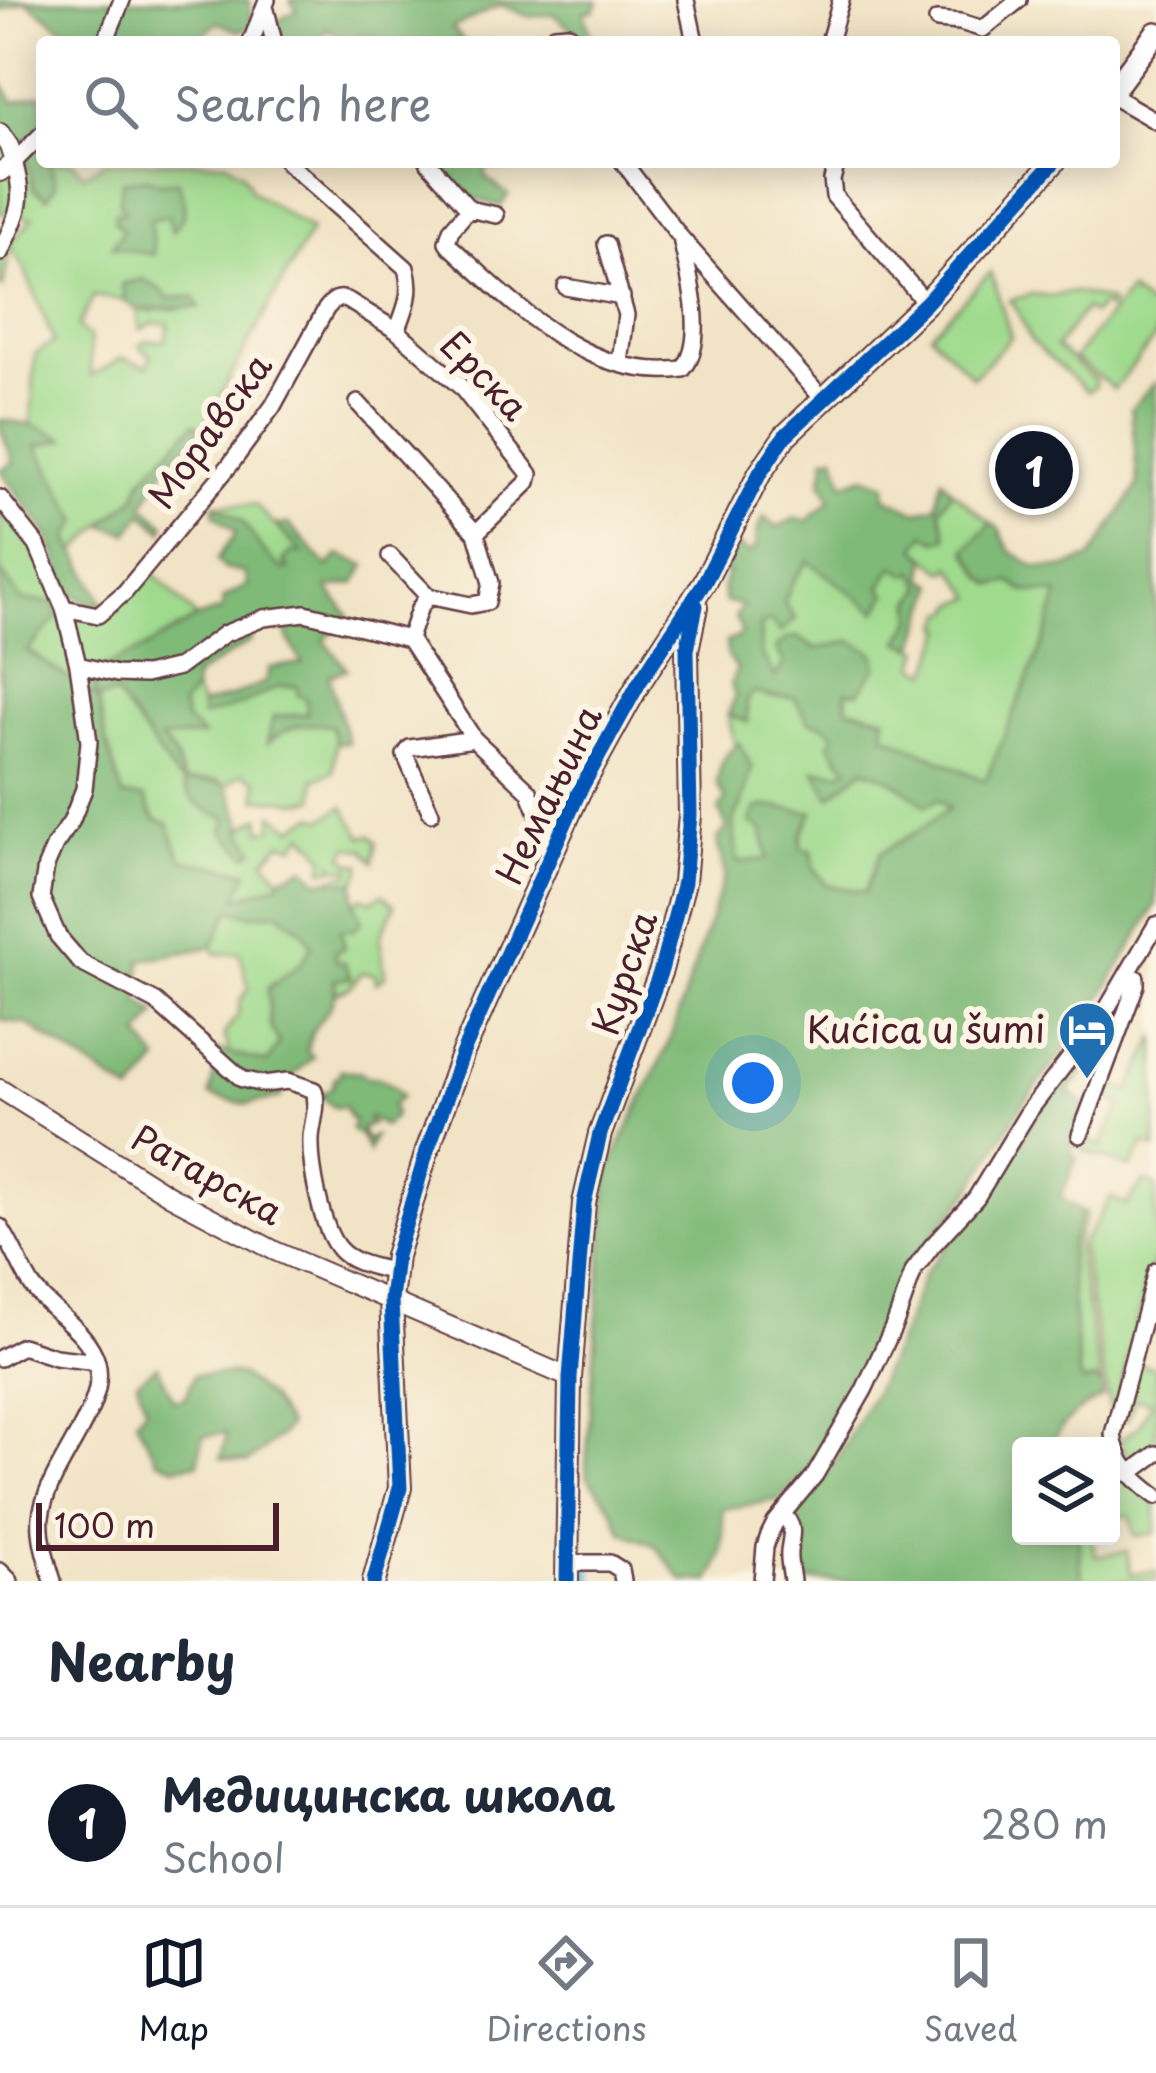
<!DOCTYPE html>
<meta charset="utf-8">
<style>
body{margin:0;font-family:"Playpen Sans",sans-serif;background:#f2f2f3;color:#1f2937}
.controls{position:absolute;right:36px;bottom:36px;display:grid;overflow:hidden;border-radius:12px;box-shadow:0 6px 30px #0003}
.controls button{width:108px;height:108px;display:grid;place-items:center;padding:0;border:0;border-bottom:3px solid #e0e1e3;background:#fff;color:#1f2937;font:60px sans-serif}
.scale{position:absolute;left:36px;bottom:30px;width:243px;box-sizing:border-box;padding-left:12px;border:6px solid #4a1f2b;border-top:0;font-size:33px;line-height:42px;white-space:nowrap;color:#4a1f2b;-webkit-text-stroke:9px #fcf5e5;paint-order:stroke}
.you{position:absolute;left:753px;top:1083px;width:42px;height:42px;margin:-30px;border:9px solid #fff;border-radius:50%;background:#1a73e8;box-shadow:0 0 0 18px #1a73e833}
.badge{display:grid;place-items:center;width:78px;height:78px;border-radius:50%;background:#111827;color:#fff;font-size:39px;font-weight:700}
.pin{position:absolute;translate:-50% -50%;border:6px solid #fff;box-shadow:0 3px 12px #0006}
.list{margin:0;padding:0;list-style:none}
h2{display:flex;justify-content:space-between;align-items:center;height:156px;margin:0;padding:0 48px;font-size:51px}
h2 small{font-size:39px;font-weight:400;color:#747a83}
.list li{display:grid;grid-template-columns:78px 1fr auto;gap:36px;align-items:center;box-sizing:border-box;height:168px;padding:0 48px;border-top:3px solid #e0e1e3}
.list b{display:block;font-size:45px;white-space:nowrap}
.list p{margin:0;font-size:39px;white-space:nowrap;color:#747a83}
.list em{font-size:39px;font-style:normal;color:#747a83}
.icon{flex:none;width:66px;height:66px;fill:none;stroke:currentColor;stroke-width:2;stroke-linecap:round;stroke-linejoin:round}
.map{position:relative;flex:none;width:1156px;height:1581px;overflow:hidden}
.search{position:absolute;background:#fff;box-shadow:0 6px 30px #0003;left:36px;right:36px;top:36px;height:132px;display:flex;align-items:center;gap:30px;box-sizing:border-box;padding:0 42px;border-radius:12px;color:#747a83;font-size:45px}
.sheet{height:324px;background:#fff}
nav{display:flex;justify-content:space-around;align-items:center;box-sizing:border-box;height:168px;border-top:3px solid #e0e1e3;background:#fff;font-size:33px;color:#747a83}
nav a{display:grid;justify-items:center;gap:6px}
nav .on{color:#111827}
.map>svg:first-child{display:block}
</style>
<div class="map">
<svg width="1156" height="1581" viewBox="0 0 1156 1581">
<rect width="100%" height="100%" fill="#fcf5e5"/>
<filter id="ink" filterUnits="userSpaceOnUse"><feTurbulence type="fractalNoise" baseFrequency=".00833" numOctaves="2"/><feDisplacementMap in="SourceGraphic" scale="24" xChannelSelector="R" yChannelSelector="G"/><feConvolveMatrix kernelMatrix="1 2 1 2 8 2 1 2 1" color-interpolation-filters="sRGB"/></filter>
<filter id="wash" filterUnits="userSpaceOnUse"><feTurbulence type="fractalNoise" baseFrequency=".004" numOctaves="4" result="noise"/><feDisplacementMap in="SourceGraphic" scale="48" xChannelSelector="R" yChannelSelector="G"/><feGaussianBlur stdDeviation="2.7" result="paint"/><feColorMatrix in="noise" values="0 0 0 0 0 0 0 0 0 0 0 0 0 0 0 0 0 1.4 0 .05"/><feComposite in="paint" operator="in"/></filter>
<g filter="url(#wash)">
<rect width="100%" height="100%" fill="#f1e3c5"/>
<!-- green -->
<path fill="#9fda8d" stroke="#747c5c" stroke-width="3" fill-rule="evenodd" d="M 22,141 L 34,189 L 56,186 L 50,162 L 73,162 L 84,175 L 105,162 L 227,162 L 243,173 L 251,191 L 311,230 L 201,430 L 195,424 L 142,479 L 136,496 L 102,525 L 76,552 L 68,538 L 78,520 L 37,445 L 63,438 L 31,424 L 35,354 L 54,342 L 24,268 L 10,246 L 3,288 L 0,286 L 0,254 L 33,218 L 0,213 L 0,144 ZM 122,284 L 167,298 L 154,312 L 137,310 L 140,330 L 154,323 L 169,324 L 165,341 L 145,341 L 139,346 L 151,356 L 148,366 L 122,358 L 91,376 L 90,338 L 78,327 L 94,296 L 125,301 Z
M 991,272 L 1011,337 L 973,377 L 930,334 Z
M 1129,291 L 1156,313 L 1156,337 L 1114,389 L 1074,358 Z
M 1075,292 L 1109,301 L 1111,305 L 1108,309 L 1101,305 L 1093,314 L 1085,309 L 1056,347 L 1095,380 L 1095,386 L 1088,392 L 1031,341 L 1015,306 L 1009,301 C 1016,296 1023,299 1031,294 L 1051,296 Z
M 952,491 L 991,523 L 967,550 L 983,576 L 993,585 L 1011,582 L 1024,591 L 1060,594 L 1044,641 L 986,781 L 883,733 L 886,717 L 847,708 L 846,690 L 852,641 L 816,649 L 797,637 L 787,639 L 777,648 L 784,663 L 775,678 L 761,653 L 759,626 L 770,621 L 795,618 L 784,603 L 793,581 L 808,561 L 881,588 L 894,566 L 914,570 L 924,587 L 913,602 L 914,618 L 900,641 L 921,649 L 916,665 L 929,672 L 945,629 L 941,626 L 946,612 L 952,611 L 956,604 L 974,597 L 951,566 L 948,571 L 942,570 L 916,547 Z
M 215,504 L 255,505 L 304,555 L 290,570 L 283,571 L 262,550 L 242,521 Z
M 0,506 L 36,553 L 61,601 L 109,616 L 153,573 L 197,618 L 142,650 L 91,673 L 116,694 L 175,776 L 182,781 L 160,738 L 202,736 L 185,720 L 182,705 L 194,691 L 201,705 L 202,716 L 243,704 L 279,686 L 297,686 L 306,699 L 307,714 L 273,717 L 269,742 C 290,725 306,721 333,726 L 336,743 L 333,772 L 315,779 L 315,799 C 290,806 282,797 257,799 L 257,781 L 243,773 L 226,786 L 217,780 L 185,782 L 217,815 L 228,818 L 240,830 L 260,817 L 262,831 L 272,829 L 273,814 L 293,828 L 313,816 L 323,819 L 344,806 L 362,837 L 371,835 L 377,842 L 374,862 L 364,849 L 349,847 L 344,855 L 352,863 L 361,864 L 361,871 L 355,882 L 331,882 L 330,878 L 350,873 L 351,868 L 339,868 L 333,863 L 333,869 L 323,870 L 325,857 L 304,834 L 294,846 L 281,843 L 265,860 L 280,878 L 279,884 L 235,899 L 247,872 L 182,860 L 168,825 L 155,820 L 145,798 L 123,797 L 106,741 L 98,699 L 27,650 L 54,603 L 21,601 L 0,571 Z
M 755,692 C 767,699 781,696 796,698 L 808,721 L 824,725 L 834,734 L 837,756 L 848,768 L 841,772 L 831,796 L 863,769 C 888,776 908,788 926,806 L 938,799 L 950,808 L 923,828 L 865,892 L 827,885 L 801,849 L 802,834 L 812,812 L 765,806 L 763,830 L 768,860 L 737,862 L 733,820 L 741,806 L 739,744 L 735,747 L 728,715 L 748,722 L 746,700 Z
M 383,894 L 395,905 L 380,937 L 385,976 L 376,983 L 375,974 L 362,972 L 349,988 L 336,993 C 331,963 334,915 362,897 L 371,901 Z
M 230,909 L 251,915 L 278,912 L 303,931 L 312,945 L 302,962 L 268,988 L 269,1007 L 279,1043 L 267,1063 L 230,1053 L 224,1034 L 238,1015 L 240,1001 L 249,989 L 240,953 L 217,954 L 212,947 Z
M 1156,1036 L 1156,1149 L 1144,1144 L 1131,1168 L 1080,1149 L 1085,1139 L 1101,1146 L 1121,1105 L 1101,1095 L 1107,1082 L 1129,1092 Z
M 1144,1181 L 1156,1186 L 1156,1257 L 1149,1273 L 1112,1421 L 1081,1245 L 1111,1197 L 1126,1205 Z
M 1082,1212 L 1086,1214 L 1076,1243 L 1101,1384 L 1095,1380 L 1083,1382 L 1079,1376 L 1070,1275 L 1070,1244 Z
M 1137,1363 L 1156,1368 L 1156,1448 L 1135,1461 L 1129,1462 L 1121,1444 L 1122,1438 C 1137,1430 1145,1419 1150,1402 L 1136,1398 L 1127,1420 L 1122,1418 Z
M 1111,1453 L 1143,1495 L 1156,1504 L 1156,1534 L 1135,1537 L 1130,1515 L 1111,1518 Z
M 1078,1536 L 1091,1536 L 1096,1556 L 1127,1551 L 1131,1574 L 1156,1571 L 1156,1581 L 1082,1581 Z"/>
<!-- forest -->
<path fill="#7fba78" stroke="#646c52" stroke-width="3" d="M 0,0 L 249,0 L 253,27 L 238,31 L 218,22 L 196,42 L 89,42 L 91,33 L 61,27 L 26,1 L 0,11 Z
M 290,0 L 314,0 L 316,3 L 319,0 L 598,1 L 594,11 L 584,12 L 593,41 L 586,41 L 553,14 L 530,17 L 501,5 L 452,28 L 465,42 L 380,42 L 376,37 L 362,36 L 356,42 L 338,42 L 339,36 L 327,28 L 319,41 L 267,42 L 265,30 L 285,16 L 297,11 Z
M 0,78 L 14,102 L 42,94 L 42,162 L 50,162 L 56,186 L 47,198 L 34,189 L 22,142 L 0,144 Z
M 446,162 L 505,162 L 504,169 L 486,167 L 485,177 L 508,195 L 501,206 L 474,199 L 441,167 Z
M 146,178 L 161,183 L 178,181 C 185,205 190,213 172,232 L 168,216 L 150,220 L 154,255 L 112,247 L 123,230 L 115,222 L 115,213 L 125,212 L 119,203 L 122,181 Z
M 143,279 L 164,292 L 167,298 L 194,297 L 200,307 L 137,310 L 125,301 L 122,284 Z
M 1156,382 L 1156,905 L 1086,1023 L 1021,1107 L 967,1196 L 911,1261 L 886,1323 L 822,1449 L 798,1481 L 777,1500 L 722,1509 C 724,1536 725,1557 710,1581 L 683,1581 L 656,1546 L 622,1532 L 613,1510 L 587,1476 L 586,1466 L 608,1171 L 668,1045 L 725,875 L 717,840 L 727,828 L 719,810 L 726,799 L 717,784 C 720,765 723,755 739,743 L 752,768 L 741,806 L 733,820 L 737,862 L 768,859 L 763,830 L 750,823 L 756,809 L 765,806 L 813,812 L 802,834 L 801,848 L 812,851 L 814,869 L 827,885 L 865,892 L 880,853 L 923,828 L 949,808 L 938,799 L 926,806 C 908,789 888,776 864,769 L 830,797 L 815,770 L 841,772 L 848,768 L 829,744 L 834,734 L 824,725 L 808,721 L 795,698 C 781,696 767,699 755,692 L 746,700 L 748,722 L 728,715 L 735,696 L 731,684 L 737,668 L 728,658 L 726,642 L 738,637 L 742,632 L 735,617 L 743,605 L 725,602 L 723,586 L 727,573 L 720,568 L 733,543 L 750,553 L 756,547 L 757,532 L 764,517 L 777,527 L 796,518 L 807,521 L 831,500 L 822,481 L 826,457 L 835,455 L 844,484 L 864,476 L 886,484 L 886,497 L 917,512 L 936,506 L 942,478 L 952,491 L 940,508 L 947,537 L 937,541 L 925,534 L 916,547 L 927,558 L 923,578 L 936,585 L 915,647 L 900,641 L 914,618 L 913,602 L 923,587 L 914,571 L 908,575 L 894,566 L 881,587 L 887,594 L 877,612 L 808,561 L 793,581 L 784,603 L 796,619 L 780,632 L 770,621 L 760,626 L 761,653 L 775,677 L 784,663 L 776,648 L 787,639 L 797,637 L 816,649 L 852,641 L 874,653 L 877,667 L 859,692 L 846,691 L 847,708 L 886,717 L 884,734 L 985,781 L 1044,641 L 1059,594 L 1024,591 L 1010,582 L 993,585 L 983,576 L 966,550 L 991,523 L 998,528 L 1010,551 L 1036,567 L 1063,568 L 1091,558 L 1138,485 L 1131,408 Z
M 0,420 L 31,424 L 65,439 L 37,446 L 79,521 L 69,538 L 104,605 C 53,600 67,567 47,535 C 33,512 15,492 0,470 L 13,463 C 10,447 0,435 0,420 Z
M 195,423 L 201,430 L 164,470 L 143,505 L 165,524 L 163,531 L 143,513 L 128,533 L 102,525 L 136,497 L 142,479 Z
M 215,504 L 242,521 L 262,550 L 283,570 L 289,569 L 283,561 L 291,552 L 302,553 L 276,525 L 289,524 L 328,567 L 339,555 L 366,565 L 356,583 L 328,588 L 349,616 L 324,640 L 347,669 L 329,676 L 348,743 L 336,743 L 332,726 C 303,721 291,725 267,743 L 273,717 L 307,714 L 306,699 L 298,695 L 297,686 L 279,686 L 243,704 L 202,717 L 201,705 L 231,697 L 266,682 L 269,668 L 302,663 L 289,640 L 284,622 L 252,628 L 251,641 L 194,677 L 194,691 L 182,706 L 185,720 L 203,736 L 161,739 L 175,757 L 184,782 C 235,779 225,783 244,828 L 241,830 L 255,850 L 247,855 L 223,831 L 227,818 C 210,813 186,802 184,782 L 175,776 L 116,695 L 98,699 L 106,741 L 123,797 L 144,797 L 155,819 L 168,824 L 182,860 L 248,872 L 236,899 L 278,884 L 280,878 L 305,867 L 318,880 L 355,882 L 354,902 L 362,921 L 354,930 L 340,930 L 345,948 L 335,951 L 336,961 L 344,962 L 351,978 L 334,980 C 338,1007 325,1010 314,1029 C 310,1035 309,1043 307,1050 L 313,1057 L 291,1077 L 280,1098 L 247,1104 L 210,1096 L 218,1050 L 267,1063 L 279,1043 L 270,1027 L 268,988 L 302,962 L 312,945 L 303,931 L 278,912 L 251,915 L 230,910 L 212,947 L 141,960 L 139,1002 L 157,1013 L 140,1036 L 159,1061 L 132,1094 L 27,1024 L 0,1020 L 0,571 L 21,600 L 54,603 L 58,617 L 27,651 L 96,697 L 91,673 L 142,650 L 197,618 L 222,610 L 224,598 L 248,585 L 245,573 L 225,569 L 217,560 L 236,533 L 214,513 Z
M 1114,1017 L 1102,1051 L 1068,1092 L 1084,1104 L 1071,1154 L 1077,1158 L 1060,1198 L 1082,1212 L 1070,1244 L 1070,1275 L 1079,1376 L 1083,1382 L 1095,1380 L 1101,1384 L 1103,1397 C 1075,1412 1066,1417 1050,1446 L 1021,1446 L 1021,1536 L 1078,1536 L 1082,1581 L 796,1581 L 794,1513 L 835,1461 L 874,1392 L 903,1330 L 924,1273 L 987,1198 L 1036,1115 Z
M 340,1070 L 360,1072 L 365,1077 C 382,1076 392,1083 402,1096 L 392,1106 L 395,1114 L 390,1122 L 383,1126 L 370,1117 L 368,1120 L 372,1124 L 361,1129 L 365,1140 L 374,1136 L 368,1151 L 360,1135 L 351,1130 L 354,1120 L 349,1118 L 345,1107 L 334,1107 L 320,1095 L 332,1088 L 335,1077 L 340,1076 Z
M 157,1365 L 174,1401 L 186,1397 L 194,1375 L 239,1374 L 268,1397 L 288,1426 L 279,1437 L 248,1462 L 221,1458 L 227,1433 L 203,1436 L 198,1463 L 175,1467 L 157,1460 L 136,1420 L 146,1408 L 137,1381 Z"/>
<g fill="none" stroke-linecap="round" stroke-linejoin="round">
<!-- canal -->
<path stroke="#61b2dc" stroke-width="16" d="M 586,1580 L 586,1573"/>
</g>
</g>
<g filter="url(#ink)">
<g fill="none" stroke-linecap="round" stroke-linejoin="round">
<defs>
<path id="minor" d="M 686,0 L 695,42
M 266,10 L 274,42
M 937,20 L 960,22 L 983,29 L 1019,0
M 105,42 L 122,0
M 251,42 L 267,0
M 553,42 L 554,35 L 568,34 L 577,42
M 829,42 L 841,0
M 1114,97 L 1156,121
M 287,162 L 406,268 C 413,292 406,308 397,331 L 461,387 L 530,474 L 528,482 L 476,533 L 491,583 L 487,602 L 471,605 L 428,596 L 419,609 L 409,639
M 428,162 L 469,209 L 451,230 L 447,242 L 450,246 C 515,305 587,381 683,369 C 708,341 688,272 681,238
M 623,162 L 681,238 L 823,399
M 837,162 L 832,180 L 834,196 L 926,303
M 469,209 L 496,215
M 606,244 L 626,315 L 620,363
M 0,253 C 16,216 27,203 14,162 L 42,134
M 566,287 L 622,297
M 358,403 L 476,533
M 0,498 L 37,545 L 64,608 L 78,665 L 117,674 L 145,675 L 179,667 L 224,634 L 264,618 L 305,613 L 409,639 L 474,739 L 529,791 L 542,823 L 549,859
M 390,556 L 428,596
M 64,608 L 98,615 L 125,592 L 230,465 L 273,406 L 326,309 C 333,300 338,296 349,301 L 397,331
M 78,665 L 89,742 L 84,789 L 71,822 L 55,845 L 46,866 L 41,897 L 58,936 L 81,963 L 156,1002 L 242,1079 L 263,1084 L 288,1081 L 314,1090 C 319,1106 312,1122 311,1138 C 310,1165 321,1230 340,1250 C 353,1264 377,1267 394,1272
M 431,813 L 405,755 L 410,748 L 474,739
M 1080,1135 L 1136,985 L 1136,978 L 1129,972
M 0,1227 C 12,1245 20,1266 31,1284 C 49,1312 87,1328 97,1362 C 109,1409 47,1466 41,1517 C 39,1538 47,1561 53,1581
M 1156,1271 L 1113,1434 C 1116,1463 1133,1479 1156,1496
M 0,1358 L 22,1346 L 55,1357 L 97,1362
M 1129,1474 L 1156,1454
M 783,1514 C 796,1528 791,1534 789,1551 C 788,1561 791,1571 792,1581
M 567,1563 L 610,1563 L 621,1570 L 623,1581
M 0,1571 L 10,1581
M 762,1581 L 765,1547 L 769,1535 L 775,1523 L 815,1475 L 864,1390 L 896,1321 L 914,1270 L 932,1246 L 976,1198 L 1029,1111 L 1105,1012 L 1156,925"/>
<path id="tertiary" d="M 0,133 L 9,146 L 14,162 L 0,172
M 0,1089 L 169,1195 L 275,1251 L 570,1378"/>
<path id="secondary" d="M 1114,89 L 1156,33
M 374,1581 L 400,1488 L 391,1301 L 396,1256 L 427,1151 L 463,1052 L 579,792 L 639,683 L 704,583 L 760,473 L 785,436 L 926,303 L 1054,162
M 567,1581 L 570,1378 L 584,1203 L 600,1134 L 661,970 L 684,882 L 690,815 L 687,650 L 696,607"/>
</defs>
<!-- minor casing -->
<use href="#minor" stroke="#633c42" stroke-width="20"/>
<!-- tertiary casing -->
<use href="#tertiary" stroke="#633c42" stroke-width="22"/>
<!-- secondary casing -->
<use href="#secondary" stroke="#633c42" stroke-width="26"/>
<!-- minor -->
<use href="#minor" stroke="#fff" stroke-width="15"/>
<!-- tertiary -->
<use href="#tertiary" stroke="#fff" stroke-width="18"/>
<!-- secondary -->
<use href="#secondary" stroke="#fff" stroke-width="21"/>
<defs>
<path id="cycleway" d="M 374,1581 L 400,1488 L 391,1301 L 396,1256 L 427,1151 L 463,1052 L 579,792 L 639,683 L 704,583 L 760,473 L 785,436 L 926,303 L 1054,162
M 567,1581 L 570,1378 L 584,1203 L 600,1134 L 661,970 L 684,882 L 690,815 L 687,650 L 696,606"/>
</defs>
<!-- cycleway casing -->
<use href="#cycleway" stroke="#fcf5e5" stroke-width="22"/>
<!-- cycleway -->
<use href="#cycleway" stroke="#0057b8" stroke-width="15"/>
</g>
</g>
<!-- icons -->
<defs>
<symbol id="hotel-pin" viewBox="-11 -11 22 30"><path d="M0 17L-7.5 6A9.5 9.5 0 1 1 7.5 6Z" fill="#1f6fb2" stroke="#fcf5e5"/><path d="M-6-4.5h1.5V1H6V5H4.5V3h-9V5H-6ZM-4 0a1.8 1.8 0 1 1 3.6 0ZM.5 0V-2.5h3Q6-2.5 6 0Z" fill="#fff"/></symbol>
</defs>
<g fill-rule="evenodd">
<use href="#hotel-pin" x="1054" y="997" width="66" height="90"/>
</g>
<g text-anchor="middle" stroke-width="12" stroke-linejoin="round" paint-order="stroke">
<!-- street labels -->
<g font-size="36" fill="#4a1f2b" stroke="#fcf5e5">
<text transform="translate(484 376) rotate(46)" y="13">Ерска</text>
<text transform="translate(210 431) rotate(-54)" y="13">Моравска</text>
<text transform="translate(549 795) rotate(-64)" y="13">Немањина</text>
<text transform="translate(625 973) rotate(-71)" y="13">Курска</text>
<text transform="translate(207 1175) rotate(29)" y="13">Ратарска</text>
</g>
<!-- poi labels -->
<g font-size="36" fill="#4a1f2b" stroke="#fcf5e5" text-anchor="end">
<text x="1045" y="1043">Kućica u šumi</text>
</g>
</g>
</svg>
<div class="controls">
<button><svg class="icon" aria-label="layers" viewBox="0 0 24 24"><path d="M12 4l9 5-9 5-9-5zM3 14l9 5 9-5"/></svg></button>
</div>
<div class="scale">100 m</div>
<div class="you"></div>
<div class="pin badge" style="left:1034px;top:470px">1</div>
<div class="search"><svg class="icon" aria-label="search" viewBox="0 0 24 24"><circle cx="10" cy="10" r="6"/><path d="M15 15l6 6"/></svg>Search here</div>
</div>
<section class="sheet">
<h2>Nearby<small></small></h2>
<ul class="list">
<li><span class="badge">1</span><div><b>Медицинска школа</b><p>School</p></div><em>280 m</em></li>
</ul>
</section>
<nav>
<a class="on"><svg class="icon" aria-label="map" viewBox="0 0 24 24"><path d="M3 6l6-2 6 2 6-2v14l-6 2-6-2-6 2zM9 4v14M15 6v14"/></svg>Map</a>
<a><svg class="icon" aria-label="directions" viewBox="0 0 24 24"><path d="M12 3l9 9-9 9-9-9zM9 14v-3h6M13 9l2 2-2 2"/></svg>Directions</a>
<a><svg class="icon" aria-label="saved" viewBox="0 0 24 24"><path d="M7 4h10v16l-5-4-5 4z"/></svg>Saved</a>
</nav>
